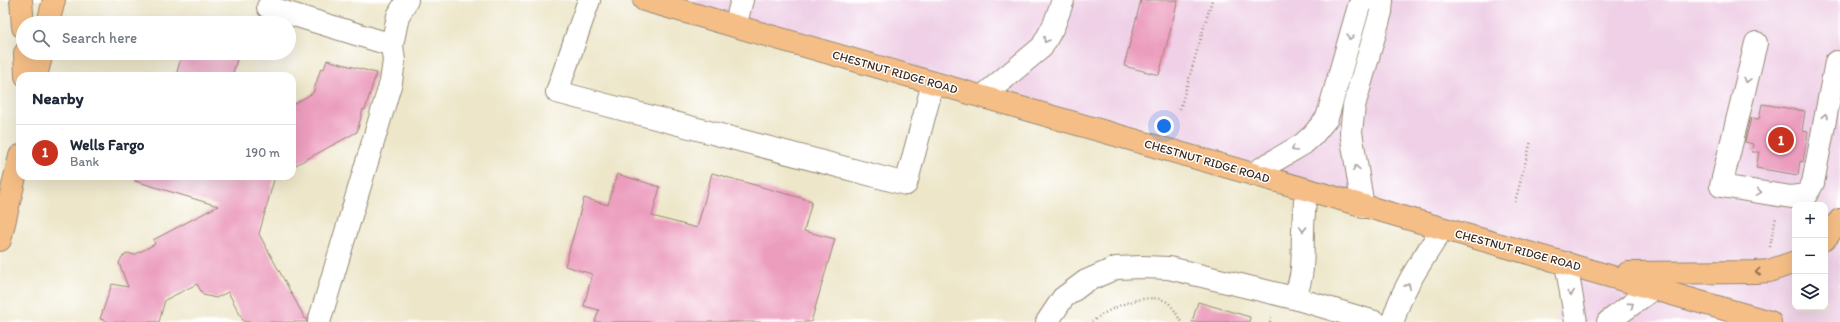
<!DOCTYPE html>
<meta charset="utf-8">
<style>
body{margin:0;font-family:Itim,sans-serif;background:#f6f6f7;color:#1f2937}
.controls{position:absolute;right:12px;bottom:12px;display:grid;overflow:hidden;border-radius:8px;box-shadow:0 4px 16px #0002}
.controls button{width:36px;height:36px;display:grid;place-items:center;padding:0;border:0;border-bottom:1px solid #e0e1e3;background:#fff;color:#1f2937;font:20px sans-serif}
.you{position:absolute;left:1164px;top:126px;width:14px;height:14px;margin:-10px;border:3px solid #fff;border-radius:50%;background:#1a73e8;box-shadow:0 0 0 6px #1a73e833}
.badge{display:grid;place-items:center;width:26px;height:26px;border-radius:50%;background:#c8321e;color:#fff;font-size:13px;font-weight:700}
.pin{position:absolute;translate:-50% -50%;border:2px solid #fff;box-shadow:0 1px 4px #0006}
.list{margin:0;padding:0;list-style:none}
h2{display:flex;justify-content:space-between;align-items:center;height:52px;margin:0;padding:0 16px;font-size:17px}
h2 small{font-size:13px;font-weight:400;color:#747a83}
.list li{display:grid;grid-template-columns:26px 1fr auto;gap:12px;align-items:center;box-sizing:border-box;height:56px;padding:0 16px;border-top:1px solid #e0e1e3}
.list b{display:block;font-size:15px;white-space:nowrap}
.list p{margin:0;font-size:13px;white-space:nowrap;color:#747a83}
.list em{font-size:13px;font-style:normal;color:#747a83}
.icon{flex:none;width:22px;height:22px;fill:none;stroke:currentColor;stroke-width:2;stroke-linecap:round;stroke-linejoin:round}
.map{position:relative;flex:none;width:1840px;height:322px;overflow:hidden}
.search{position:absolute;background:#fff;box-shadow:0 4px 16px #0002;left:16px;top:16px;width:280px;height:44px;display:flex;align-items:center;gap:10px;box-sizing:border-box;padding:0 14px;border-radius:22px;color:#747a83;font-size:15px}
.panel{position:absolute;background:#fff;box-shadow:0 4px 16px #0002;left:16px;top:72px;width:280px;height:108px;border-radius:12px}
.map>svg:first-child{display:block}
</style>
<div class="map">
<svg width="1840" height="322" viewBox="0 0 1840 322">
<rect width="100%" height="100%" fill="#fff"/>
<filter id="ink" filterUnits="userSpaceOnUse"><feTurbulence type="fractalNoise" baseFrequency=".025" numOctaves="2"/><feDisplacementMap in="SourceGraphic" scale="8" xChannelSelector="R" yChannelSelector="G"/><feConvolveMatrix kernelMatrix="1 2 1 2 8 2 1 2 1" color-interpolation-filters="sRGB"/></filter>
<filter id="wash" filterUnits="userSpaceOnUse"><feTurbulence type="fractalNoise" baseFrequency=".012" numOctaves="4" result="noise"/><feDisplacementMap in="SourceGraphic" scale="16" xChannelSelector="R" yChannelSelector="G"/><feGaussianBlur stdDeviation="0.9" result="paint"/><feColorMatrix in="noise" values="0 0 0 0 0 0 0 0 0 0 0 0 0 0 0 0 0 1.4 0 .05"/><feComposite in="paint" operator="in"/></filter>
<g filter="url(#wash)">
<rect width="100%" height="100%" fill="#ede6c9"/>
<!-- built -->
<path fill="#efd0e6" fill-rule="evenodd" d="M 644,0 L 1840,0 L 1840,322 L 1557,322 L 1566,263 ZM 1795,205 L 1825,205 L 1825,307 L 1795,307 Z"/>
<g id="blocks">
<!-- building -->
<path fill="#ec9dbe" d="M 1141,0 L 1178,0 L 1159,75 L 1124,66 Z
M 182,53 L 239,53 L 232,76 L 176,76 Z
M 327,60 L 376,73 L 365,110 L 363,109 L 357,132 L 292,167 L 292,105 L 313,93 L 321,68 L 324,69 Z
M 1762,104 L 1805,111 L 1802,131 L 1808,132 L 1803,162 L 1800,161 L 1798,175 L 1756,168 L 1759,152 L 1752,152 L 1753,144 L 1745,142 L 1751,118 L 1759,119 Z
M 712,173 L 812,201 L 804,231 L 835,239 L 811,322 L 595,322 L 599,310 L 584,306 L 592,274 L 565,266 L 584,198 L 608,205 L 617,174 L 660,187 L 652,216 L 697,228 Z
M 136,176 L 275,176 L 259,234 L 307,322 L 244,322 L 228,292 L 216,298 L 203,295 L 197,284 L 165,300 L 159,322 L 110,322 L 100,319 L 112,284 L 128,287 L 119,263 L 122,257 L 128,253 L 134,255 L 155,244 L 153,240 L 218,206 L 135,181 Z
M 1198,302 L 1250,317 L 1249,322 L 1192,322 Z"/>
</g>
</g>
<g filter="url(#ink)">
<use href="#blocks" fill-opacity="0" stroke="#948874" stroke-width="1"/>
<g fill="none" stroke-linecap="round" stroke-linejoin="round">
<defs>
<path id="minor" d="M 589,0 L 557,92 L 906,184 L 933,83
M 268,7 L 392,45
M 735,26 L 742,0
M 1756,43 L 1721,186 L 1791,197 L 1806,195 L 1813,183 L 1836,62 L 1840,63
M 983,96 L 1042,47 L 1054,25 L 1063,0
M 1252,174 L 1303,144 L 1313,135 L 1327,118 L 1359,6 L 1363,0
M 1363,207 L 1351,132 L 1354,106 L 1381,12 L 1382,0
M 1566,263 L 1576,322
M 1294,298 C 1305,274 1302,257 1303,231 C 1303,218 1305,204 1306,191
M 319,322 L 391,82 L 394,61 L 392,45 L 398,16 L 407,0
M 1047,322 L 1063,298 L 1086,281 L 1116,268 L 1142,267 L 1169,268 L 1294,298 L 1375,322
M 1393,322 C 1401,288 1424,258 1442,229
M 1608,322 L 1654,288"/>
<path id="major" d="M 21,0 L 23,27
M 644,0 L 1770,322
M 48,23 L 54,0
M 25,53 L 26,76
M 36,76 L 42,53
M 1825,239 L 1840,220
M 0,240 L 20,156
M 1628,273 L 1755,272 L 1769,271 L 1795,262"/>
</defs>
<!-- minor casing -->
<use href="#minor" stroke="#948874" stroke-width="24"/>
<!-- major casing -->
<use href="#major" stroke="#948874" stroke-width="24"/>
<!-- path -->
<path stroke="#948874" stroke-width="2.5" stroke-dasharray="1 3" stroke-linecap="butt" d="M 1180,109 L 1212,0
M 1515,202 L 1531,141
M 1770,247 L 1776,217
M 1092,322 C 1106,309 1148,290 1167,302 C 1173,306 1177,315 1181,322
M 1270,322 L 1271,315"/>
<!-- minor -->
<use href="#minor" stroke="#fff" stroke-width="22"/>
<!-- major -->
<use href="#major" stroke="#f5be86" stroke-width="22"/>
</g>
<!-- one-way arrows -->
<defs><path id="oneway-chevron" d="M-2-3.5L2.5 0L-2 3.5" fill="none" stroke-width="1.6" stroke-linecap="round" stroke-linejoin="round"/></defs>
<g stroke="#a79f9a">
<use href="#oneway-chevron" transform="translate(1350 37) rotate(106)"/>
<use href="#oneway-chevron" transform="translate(1046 40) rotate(121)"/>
<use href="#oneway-chevron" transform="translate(1747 80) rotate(104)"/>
<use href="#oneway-chevron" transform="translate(1825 116) rotate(-79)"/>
<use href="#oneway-chevron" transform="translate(1294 149) rotate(149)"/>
<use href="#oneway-chevron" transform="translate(1356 168) rotate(-99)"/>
<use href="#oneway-chevron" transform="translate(1759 192) rotate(9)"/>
<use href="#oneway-chevron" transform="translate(1303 229) rotate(92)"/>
<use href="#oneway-chevron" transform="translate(1408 286) rotate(-61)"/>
<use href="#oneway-chevron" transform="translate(1571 293) rotate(81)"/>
<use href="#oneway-chevron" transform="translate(1631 305) rotate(-36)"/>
</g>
<use stroke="#8f6d4d" href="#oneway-chevron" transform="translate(1758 272) rotate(174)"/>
</g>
<g text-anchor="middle" stroke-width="3" stroke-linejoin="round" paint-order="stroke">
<!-- street labels -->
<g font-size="12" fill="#3b2a1e" stroke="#fff">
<text transform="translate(895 72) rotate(16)" y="4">CHESTNUT RIDGE ROAD</text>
<text transform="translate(1207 161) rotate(16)" y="4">CHESTNUT RIDGE ROAD</text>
<text transform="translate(1518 250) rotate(15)" y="4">CHESTNUT RIDGE ROAD</text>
</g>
</g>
</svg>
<div class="controls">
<button>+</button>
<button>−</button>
<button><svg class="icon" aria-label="layers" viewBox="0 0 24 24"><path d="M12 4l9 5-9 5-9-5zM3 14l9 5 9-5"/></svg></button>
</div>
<div class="you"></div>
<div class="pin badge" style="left:1781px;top:140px">1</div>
<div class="search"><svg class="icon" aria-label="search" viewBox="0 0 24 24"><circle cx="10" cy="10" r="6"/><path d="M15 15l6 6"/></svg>Search here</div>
<section class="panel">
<h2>Nearby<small></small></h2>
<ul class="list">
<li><span class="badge">1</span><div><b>Wells Fargo</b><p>Bank</p></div><em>190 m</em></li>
</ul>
</section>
</div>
